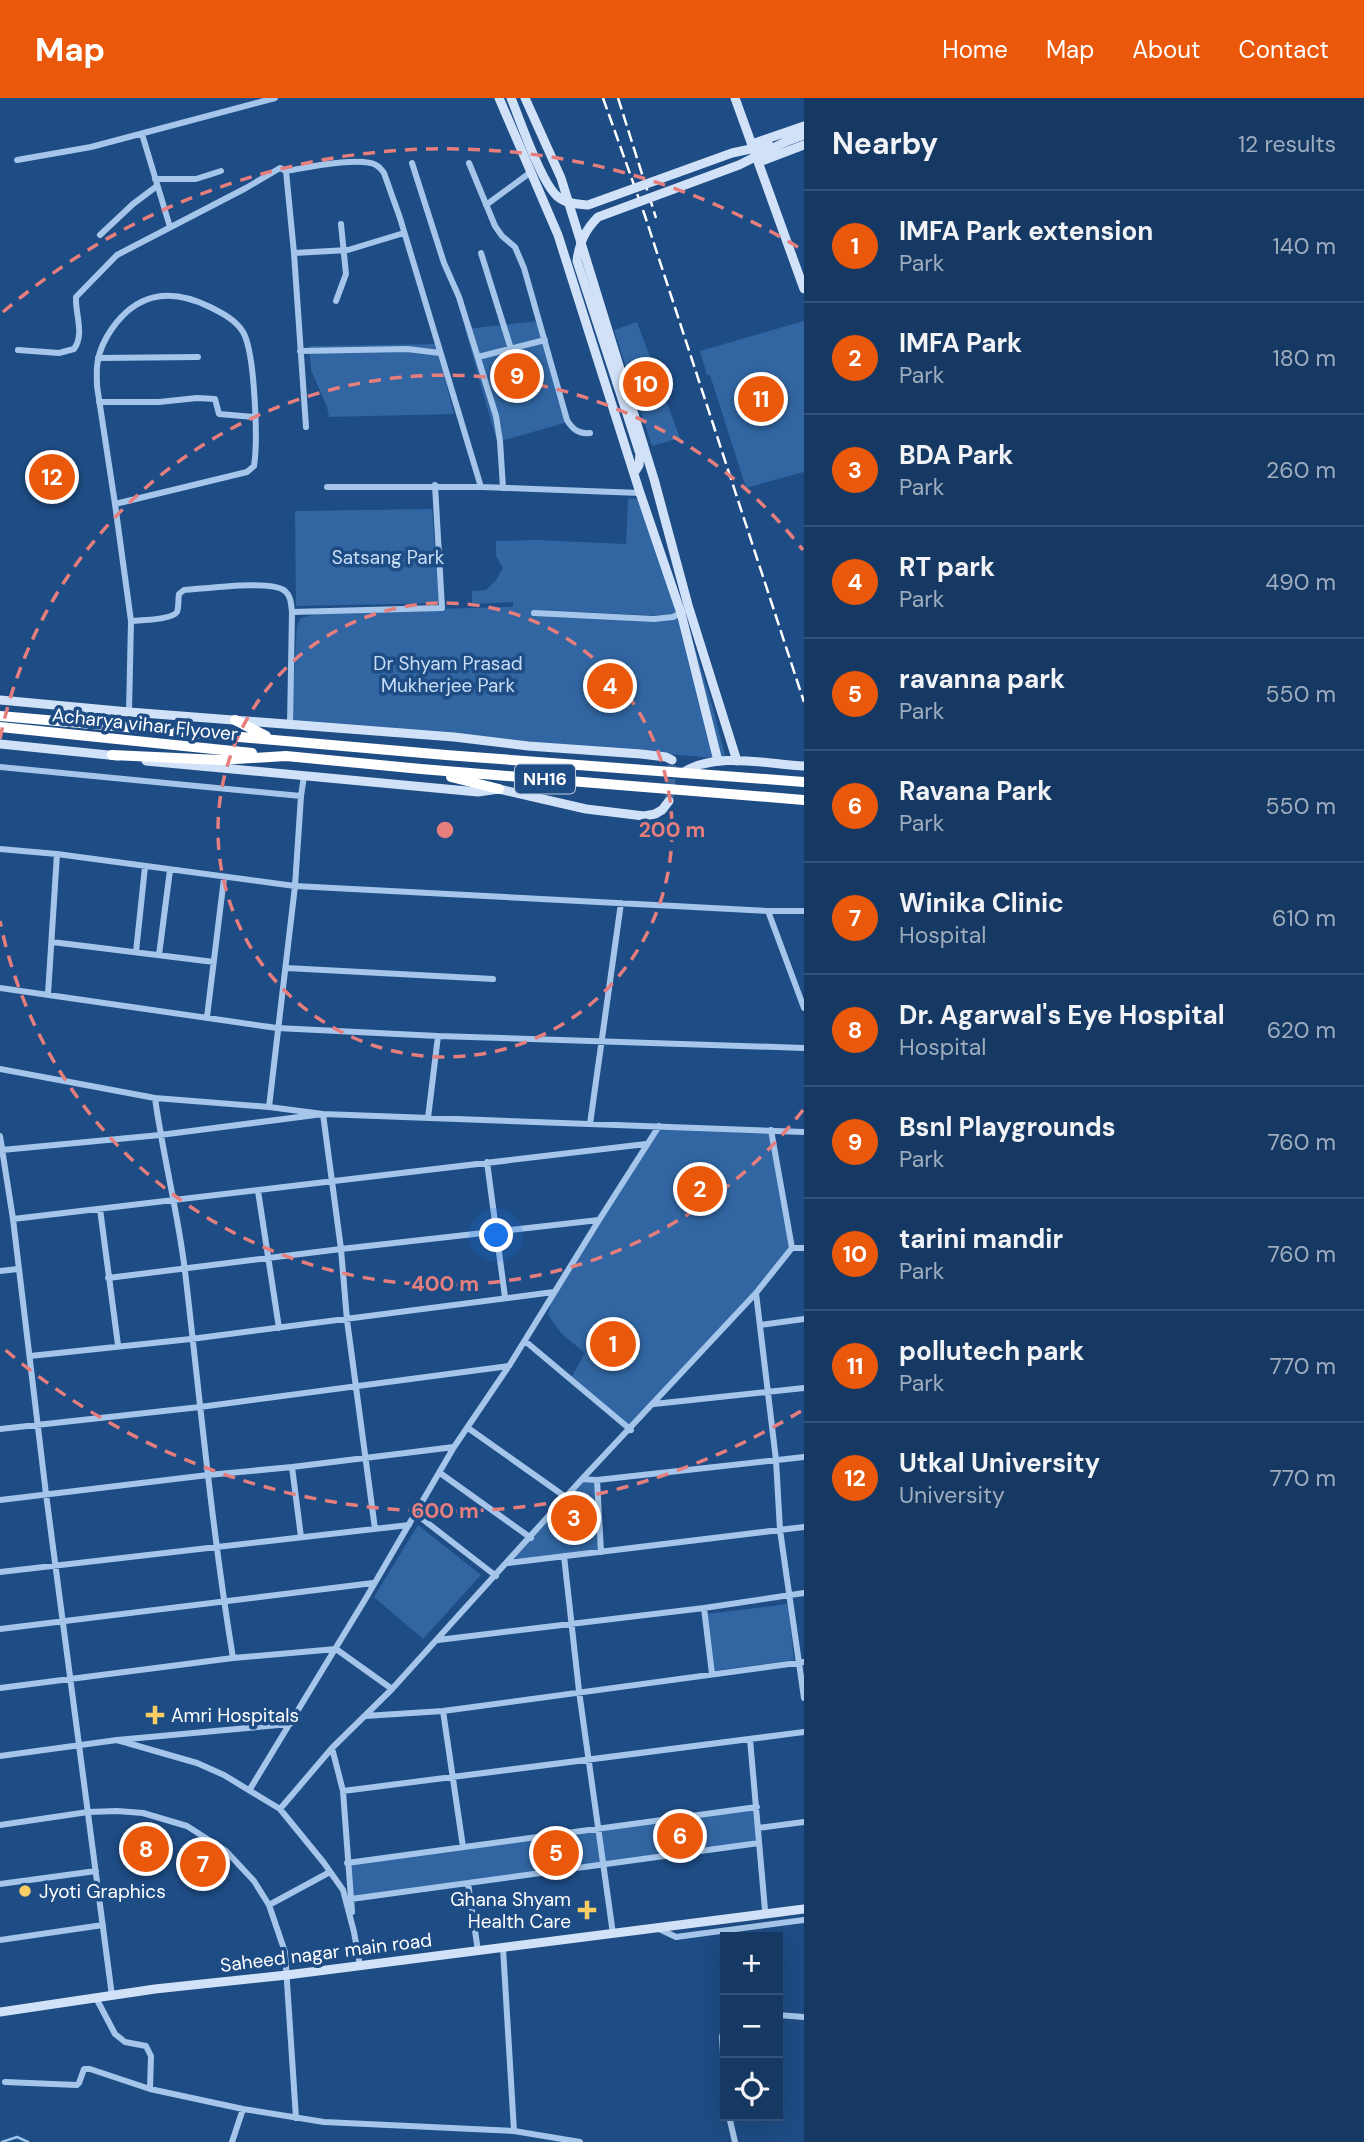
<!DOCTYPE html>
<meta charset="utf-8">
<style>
body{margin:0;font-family:"DM Sans",sans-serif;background:#23446c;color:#f1f3f6}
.controls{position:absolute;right:21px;bottom:21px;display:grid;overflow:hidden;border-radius:0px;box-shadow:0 7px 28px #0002}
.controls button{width:63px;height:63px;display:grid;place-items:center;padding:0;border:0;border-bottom:2px solid #355378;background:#163963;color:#f1f3f6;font:35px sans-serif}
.you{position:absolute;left:497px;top:1138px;width:24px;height:24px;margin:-18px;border:5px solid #fff;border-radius:50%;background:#1a73e8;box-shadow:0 0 0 10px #1a73e833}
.badge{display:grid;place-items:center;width:46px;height:46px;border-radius:50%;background:#ea580c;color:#fff;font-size:23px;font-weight:700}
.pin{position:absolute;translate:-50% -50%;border:4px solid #fff;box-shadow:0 2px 7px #0006}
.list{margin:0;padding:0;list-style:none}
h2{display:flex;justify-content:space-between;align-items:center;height:91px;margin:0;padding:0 28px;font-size:30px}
h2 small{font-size:23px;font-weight:400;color:#9eacbe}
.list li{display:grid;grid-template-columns:46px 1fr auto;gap:21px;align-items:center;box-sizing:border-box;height:112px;padding:0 28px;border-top:2px solid #355378}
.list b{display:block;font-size:26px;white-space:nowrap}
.list p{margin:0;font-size:23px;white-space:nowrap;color:#9eacbe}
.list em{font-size:23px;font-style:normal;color:#9eacbe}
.icon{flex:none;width:38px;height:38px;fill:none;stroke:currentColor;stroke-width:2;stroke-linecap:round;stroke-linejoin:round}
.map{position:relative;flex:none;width:804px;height:2044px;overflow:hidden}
header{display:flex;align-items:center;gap:42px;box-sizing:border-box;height:98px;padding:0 35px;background:#ea580c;color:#fff}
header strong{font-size:33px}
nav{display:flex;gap:38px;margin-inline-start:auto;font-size:24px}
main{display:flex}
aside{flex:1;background:#163963}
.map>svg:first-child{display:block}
</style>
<header>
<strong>Map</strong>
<nav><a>Home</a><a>Map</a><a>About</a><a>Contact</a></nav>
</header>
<main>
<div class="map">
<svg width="804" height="2044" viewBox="0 0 804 2044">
<rect width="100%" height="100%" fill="#1e4c84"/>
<!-- green -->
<path fill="#3166a2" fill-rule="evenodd" d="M 539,223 L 568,324 L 497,344 L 465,231 Z
M 804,223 L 804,374 L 746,390 L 710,277 L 707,277 L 700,253 Z
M 637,224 L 680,340 L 652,348 L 614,232 Z
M 436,246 L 454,316 L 329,319 L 327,309 L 311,272 L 309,248 Z
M 628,400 L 637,401 L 667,477 L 685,517 L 711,603 L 726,661 L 291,625 L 297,528 L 301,520 L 322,514 L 513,509 L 513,504 L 472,506 L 472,493 L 486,492 L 496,482 L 503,470 L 496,458 L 496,443 L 536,442 L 626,446 ZM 577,514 L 671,518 L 654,521 Z
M 432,411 L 439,505 L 296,508 L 295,413 Z
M 659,1028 L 771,1032 L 792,1150 L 631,1332 L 570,1282 L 585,1255 L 562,1236 L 548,1217 L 554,1194 Z
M 582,1381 L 597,1382 L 601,1454 L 508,1465 Z
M 418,1427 L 481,1477 L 423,1541 L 374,1499 Z
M 788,1506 L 794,1562 L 712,1573 L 706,1516 Z
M 757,1709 L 760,1745 L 351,1804 L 347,1765 Z"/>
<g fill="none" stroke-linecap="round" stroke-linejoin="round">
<!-- stream -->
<path stroke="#99c1ec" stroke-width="2.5" d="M 2,2044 L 17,2039 L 28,2044"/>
<!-- secondary-tunnel -->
<path stroke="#406796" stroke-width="9" stroke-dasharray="9 4.5" stroke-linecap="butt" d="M 669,703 L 672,667"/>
<!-- street -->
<path stroke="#a5c6ea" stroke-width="6" d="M 142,36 L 170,129
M 17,62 L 91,49 L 275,0
M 412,65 L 444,165 L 459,199 L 496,318 L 500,343 L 503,390
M 469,65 L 495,128 L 502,138 L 515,149 L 524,170 L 567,322 C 573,332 579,336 590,335
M 155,81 L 196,81 L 221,73
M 486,107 L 531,74
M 100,137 L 133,106 L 157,88
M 294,155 L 348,152 L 404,135
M 481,155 L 511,251
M 336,203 L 346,176 L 341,126
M 18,252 L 59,255 L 74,251 C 85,236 75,216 76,199 L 117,157 L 246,90 L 280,70 L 286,73
M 300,253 L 407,251 L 440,255
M 478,259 L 545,242
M 98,260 L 198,259
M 99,304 L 159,304 L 197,300 L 215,301 L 219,316 L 254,319
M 306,329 L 294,155 L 286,73 C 305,70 361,58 376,67 C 380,69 381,71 384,75 L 400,120 L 481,389 L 640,395
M 327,389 L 481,389
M 115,406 L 97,288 C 97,279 96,270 98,262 C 100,251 105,241 111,232 C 136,195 170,189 210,209 C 222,215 236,222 243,234 C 255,254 258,343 254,368 L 247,374 L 115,406 L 131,523 L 129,614
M 292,514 L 442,510 L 435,387
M 534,515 L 654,521 L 673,519 L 681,515
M 131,523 C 140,522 172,522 177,514 C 179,509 178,501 179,496 L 184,492 C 203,491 272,481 285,493 C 291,498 291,506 292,514 L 290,627
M 0,669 L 301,698 L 295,788 L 269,1009
M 301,698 L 304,678
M 0,751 L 57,756 L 295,788 L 768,813 L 804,813
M 768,813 L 804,910
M 52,844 L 214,864
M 136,854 L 145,769
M 159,857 L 170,772
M 286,870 L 493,881
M 0,890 L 277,930 L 438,938 L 804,950
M 48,896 L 57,756
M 207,919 L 224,780
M 0,971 L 155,1000 L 269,1009 L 323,1016 L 804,1034
M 155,1000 C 163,1058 178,1115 185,1173 C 200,1302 212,1432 233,1560
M 428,1020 L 438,938
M 590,1026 L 621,805
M 771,1032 L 792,1150
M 0,1038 L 13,1121 L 46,1396 L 112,1898
M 2,1052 L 160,1037 L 323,1016 L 341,1151 L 347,1222 L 375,1431
M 487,1064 L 505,1199
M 258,1093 L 279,1230
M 100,1111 L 118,1247
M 13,1121 L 646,1046
M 0,1173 L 18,1171
M 108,1180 L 341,1151 L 599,1122
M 756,1195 L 776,1362 L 780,1432 L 804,1600
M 760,1227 L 804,1221
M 525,1243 L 631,1332
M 30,1258 L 191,1241 L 554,1194
M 654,1306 L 804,1290
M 468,1330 L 567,1400
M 0,1331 L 200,1309 L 509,1268
M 292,1369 L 301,1439
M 440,1375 L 531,1440
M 582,1381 L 597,1382 L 804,1359
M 597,1382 L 601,1454
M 0,1402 L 208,1377 L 292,1369 L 454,1349
M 416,1416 L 496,1478
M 564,1458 L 579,1593 L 613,1836
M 508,1465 L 804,1429
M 0,1474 L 409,1427
M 704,1510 L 712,1576
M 0,1531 L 373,1485
M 438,1542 L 704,1510 L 804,1495
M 0,1590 L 233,1560 L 336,1551 L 392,1591
M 443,1613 L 463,1749
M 365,1618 L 443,1613 L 804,1564
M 750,1641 L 765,1812
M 117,1642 L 197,1665 L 224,1677 L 280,1711 L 324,1765 L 343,1792 L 354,1834 L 360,1868
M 332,1650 L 343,1693 L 352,1814
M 0,1658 L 117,1642 L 290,1626
M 250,1691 L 366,1500 L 454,1349 L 509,1268 L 599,1122 L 659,1028
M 343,1693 L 804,1634
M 280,1711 L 332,1650 L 392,1591 L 582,1381 L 756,1195 L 792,1150 L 804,1150
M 0,1727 L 88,1714 L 117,1713 L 143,1715 L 187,1728 L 226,1753 L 254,1783 L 269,1807 L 285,1854 L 296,2020
M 758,1730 L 804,1724
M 347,1765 L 757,1709
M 468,1785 L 478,1853
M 0,1786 L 96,1773
M 351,1801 L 759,1745
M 269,1807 L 330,1774
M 657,1830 L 676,1839 L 804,1822
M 0,1842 L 103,1827
M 503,1850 L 514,2033
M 96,1900 L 115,1936 L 125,1944 L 146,1948 L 151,1958 L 150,1991 L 243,2011 L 324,2024 L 514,2033 L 580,2044
M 778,1917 L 804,1919
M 725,1927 L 722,1939 L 725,1987
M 5,1984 L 77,1987 L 79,1985 L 84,1971 L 90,1971 L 150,1991
M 729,2018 L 735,2044
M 232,2044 L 243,2011"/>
<!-- secondary -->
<path stroke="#d1e2f8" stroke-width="9" d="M 499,0 L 558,137 L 640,395 L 681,515 L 718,663
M 525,0 L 561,80 L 654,381 L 688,507 L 737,663
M 735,0 L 804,191
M 785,44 L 804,37
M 752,46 L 804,28
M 759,64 L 804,47
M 617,285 L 640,356 L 639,367 L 634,375
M 0,602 L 129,614 L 454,639 L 528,648 L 641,656 L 666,659 L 672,662
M 0,646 L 118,658
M 146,663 L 478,694 L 499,691 L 586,711 L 644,718 L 655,716 L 662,712 L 669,703
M 682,675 C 716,653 765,666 804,668
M 0,1914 L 155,1891 L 287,1877 L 804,1811"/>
<!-- highway -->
<path stroke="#fff" stroke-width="10" d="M 0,618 L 446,657 L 804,684
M 235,622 L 266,638
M 0,629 L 252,655
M 112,657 L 220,662 L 286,658 L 421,671 L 804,702
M 451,679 L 499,691"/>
<!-- rail -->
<path stroke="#fff" stroke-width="2.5" stroke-dasharray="12 5" stroke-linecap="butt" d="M 603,0 L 644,115 L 804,604
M 618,0 L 656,120"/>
<!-- secondary-bridge -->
<path stroke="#d1e2f8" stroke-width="9" d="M 511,0 C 520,22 541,84 557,98 C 566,106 577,106 588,107 L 732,55 L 769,47
M 617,285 L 577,163 C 579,145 585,132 598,119 L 739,67 L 785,44"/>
</g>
<!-- distance rings -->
<g fill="none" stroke="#e67e7e" stroke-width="3.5" stroke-dasharray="12 9">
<circle cx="445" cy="732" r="227"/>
<path d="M803 1012A454 454 0 0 1 0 823M0 641A454 454 0 0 1 803 452"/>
<path d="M801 1313A681 681 0 0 1 3 1250M3 214A681 681 0 0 1 801 151"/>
</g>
<!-- markers -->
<g fill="#f9cc64" stroke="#1e4c84" stroke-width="2.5">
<path d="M151.5 1606.5h7v7h7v7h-7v7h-7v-7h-7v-7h7z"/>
<circle cx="25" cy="1793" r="7"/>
<path d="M583.5 1801.5h7v7h7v7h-7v7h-7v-7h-7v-7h7z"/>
</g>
<g text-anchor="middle" stroke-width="7" stroke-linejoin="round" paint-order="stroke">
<!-- shield labels -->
<rect fill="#1e4c84" stroke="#bcc9da" stroke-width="2" x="515" y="666.5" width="60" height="29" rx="5"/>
<g font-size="18" font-weight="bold" fill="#fff">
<text x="545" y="687">NH16</text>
</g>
<!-- park labels -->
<g font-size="19" fill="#cadff7" stroke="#1e4c84">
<text x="388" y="466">Satsang Park</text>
<text x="448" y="572">Dr Shyam Prasad<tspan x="448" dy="22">Mukherjee Park</tspan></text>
</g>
<!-- street labels -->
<g font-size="19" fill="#fff" stroke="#1e4c84">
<text transform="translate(145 626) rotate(6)" y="7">Acharya vihar Flyover</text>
<text transform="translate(326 1854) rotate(-7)" y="7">Saheed nagar main road</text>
</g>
<!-- poi labels -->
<g font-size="19" fill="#fff" stroke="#1e4c84" text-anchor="start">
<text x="171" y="1624">Amri Hospitals</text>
<text x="39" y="1800">Jyoti Graphics</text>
<text x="571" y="1808" text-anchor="end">Ghana Shyam<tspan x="571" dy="22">Health Care</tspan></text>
</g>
</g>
<circle cx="445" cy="732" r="10" fill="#e67e7e" stroke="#1e4c84" stroke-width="3.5"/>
<g font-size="21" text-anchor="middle" font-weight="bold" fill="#e67e7e" stroke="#1e4c84" stroke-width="7" stroke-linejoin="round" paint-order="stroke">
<text x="672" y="739">200 m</text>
<text x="445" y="1193">400 m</text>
<text x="445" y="1420">600 m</text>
</g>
</svg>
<div class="controls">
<button>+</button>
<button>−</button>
<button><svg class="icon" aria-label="locate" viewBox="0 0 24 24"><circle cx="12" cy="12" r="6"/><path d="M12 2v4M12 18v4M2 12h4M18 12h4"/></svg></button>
</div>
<div class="you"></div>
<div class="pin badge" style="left:613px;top:1246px">1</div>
<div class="pin badge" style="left:700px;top:1091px">2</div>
<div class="pin badge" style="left:574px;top:1420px">3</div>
<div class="pin badge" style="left:610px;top:588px">4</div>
<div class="pin badge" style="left:556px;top:1755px">5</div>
<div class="pin badge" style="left:680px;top:1738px">6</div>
<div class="pin badge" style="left:203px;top:1766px">7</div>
<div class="pin badge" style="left:146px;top:1751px">8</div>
<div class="pin badge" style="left:517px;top:278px">9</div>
<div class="pin badge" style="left:646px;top:286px">10</div>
<div class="pin badge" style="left:761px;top:301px">11</div>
<div class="pin badge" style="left:52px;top:379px">12</div>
</div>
<aside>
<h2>Nearby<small>12 results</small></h2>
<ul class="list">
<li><span class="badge">1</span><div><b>IMFA Park extension</b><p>Park</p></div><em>140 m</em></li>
<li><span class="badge">2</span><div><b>IMFA Park</b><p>Park</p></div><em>180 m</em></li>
<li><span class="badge">3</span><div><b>BDA Park</b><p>Park</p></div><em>260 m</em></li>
<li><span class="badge">4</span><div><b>RT park</b><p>Park</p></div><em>490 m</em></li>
<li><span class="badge">5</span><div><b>ravanna park</b><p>Park</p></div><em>550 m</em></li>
<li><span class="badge">6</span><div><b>Ravana Park</b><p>Park</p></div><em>550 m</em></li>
<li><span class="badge">7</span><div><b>Winika Clinic</b><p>Hospital</p></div><em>610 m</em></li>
<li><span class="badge">8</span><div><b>Dr. Agarwal's Eye Hospital</b><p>Hospital</p></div><em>620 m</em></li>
<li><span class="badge">9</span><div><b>Bsnl Playgrounds</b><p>Park</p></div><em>760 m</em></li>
<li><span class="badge">10</span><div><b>tarini mandir</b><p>Park</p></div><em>760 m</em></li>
<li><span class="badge">11</span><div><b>pollutech park</b><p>Park</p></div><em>770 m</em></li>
<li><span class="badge">12</span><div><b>Utkal University</b><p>University</p></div><em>770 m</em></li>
</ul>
</aside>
</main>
